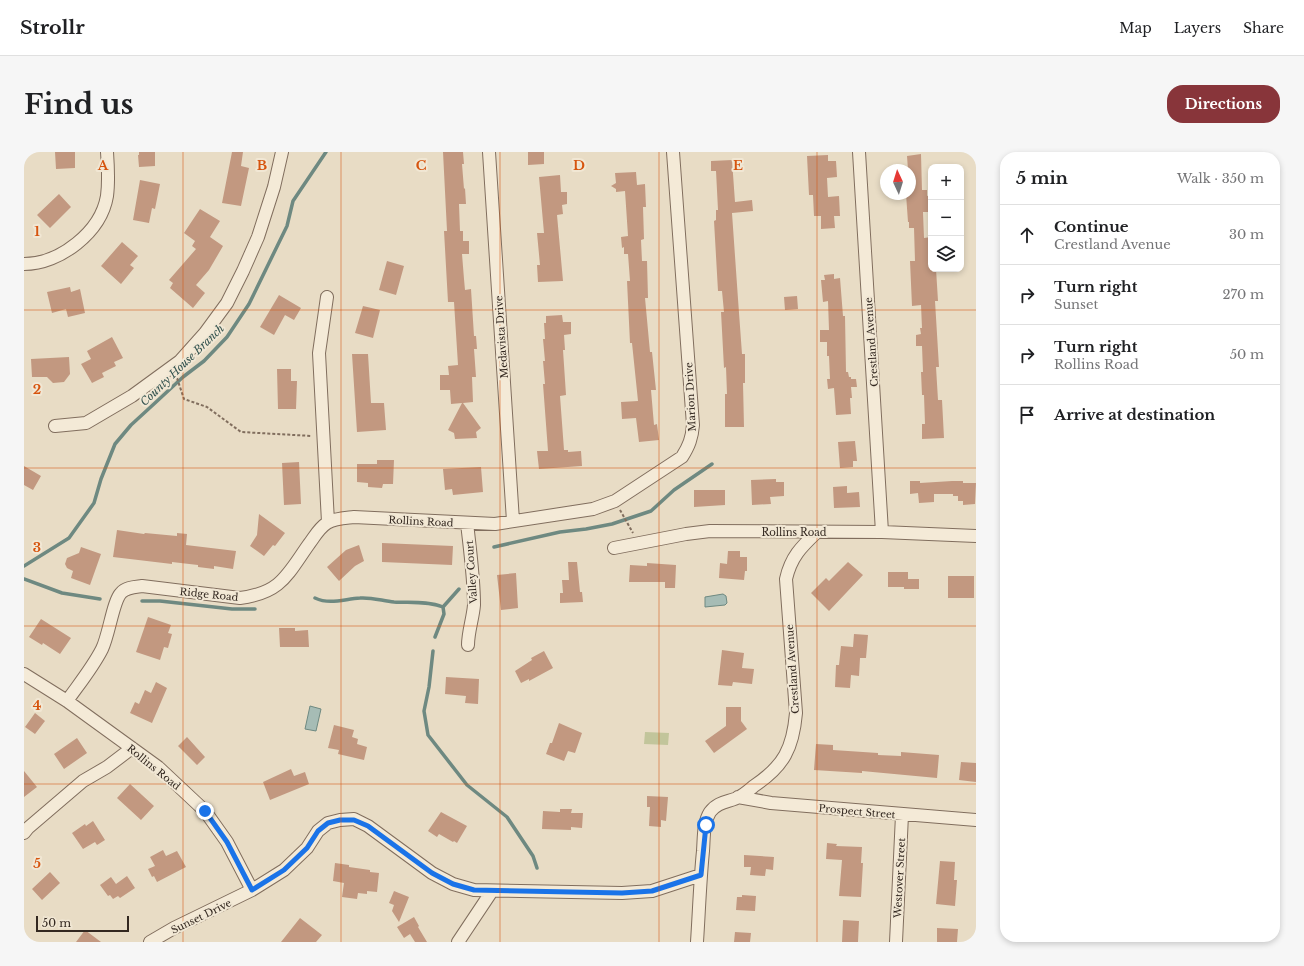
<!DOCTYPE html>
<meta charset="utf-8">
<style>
body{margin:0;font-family:"Libre Baskerville",serif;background:#f6f6f6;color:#202124}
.controls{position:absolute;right:12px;top:12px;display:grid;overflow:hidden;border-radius:8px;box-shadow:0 2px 6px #0003}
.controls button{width:36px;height:36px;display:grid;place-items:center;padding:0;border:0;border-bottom:1px solid #e0e0e0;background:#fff;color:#202124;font:20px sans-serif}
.compass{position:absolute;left:856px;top:12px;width:36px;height:36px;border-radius:50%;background:#fff;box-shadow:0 2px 6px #0003;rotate:356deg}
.scale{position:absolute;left:12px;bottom:10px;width:93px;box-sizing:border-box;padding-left:4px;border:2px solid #332820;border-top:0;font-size:11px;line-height:14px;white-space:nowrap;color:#332820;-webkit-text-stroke:3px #f1e7d4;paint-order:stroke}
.stop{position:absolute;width:12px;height:12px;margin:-9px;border:3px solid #1a73e8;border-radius:50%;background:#fff}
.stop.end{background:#1a73e8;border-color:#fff;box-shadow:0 1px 4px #0008}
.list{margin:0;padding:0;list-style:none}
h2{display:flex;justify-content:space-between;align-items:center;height:52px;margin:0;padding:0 16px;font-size:17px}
h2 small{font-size:13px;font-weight:400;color:#757577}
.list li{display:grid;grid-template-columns:26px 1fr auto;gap:12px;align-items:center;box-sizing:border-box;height:60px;padding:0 16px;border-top:1px solid #e0e0e0}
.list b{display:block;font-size:15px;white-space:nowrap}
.list p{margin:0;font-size:13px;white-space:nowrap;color:#757577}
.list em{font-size:13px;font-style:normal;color:#757577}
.icon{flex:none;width:22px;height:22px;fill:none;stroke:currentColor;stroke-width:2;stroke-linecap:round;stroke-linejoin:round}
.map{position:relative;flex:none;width:952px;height:790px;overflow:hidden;border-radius:16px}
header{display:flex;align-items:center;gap:24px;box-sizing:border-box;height:56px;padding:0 20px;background:#fff;border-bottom:1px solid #e0e0e0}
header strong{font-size:19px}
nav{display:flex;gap:22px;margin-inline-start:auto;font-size:14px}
.intro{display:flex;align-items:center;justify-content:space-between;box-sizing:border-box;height:96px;padding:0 24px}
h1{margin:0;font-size:28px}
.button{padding:10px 18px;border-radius:16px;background:#88353a;color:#fff;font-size:14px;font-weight:700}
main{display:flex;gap:24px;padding:0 24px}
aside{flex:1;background:#fff;border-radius:16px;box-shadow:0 2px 6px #0003}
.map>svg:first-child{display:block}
</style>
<header>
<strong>Strollr</strong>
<nav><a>Map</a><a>Layers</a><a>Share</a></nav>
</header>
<div class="intro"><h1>Find us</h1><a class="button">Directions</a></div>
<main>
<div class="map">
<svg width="952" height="790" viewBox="0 0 952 790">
<rect width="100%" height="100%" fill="#e8dcc5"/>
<!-- green -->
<path fill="#c2c59b" d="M 621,580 L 645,581 L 644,593 L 620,592 Z"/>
<!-- water -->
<path fill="#a6bcb5" stroke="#6e8981" d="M 699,442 L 702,444 L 703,451 L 701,453 L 681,455 L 681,445 Z
M 286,554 L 297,557 L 292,579 L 281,577 Z"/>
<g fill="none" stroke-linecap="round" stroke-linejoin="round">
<!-- stream -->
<path stroke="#6e8981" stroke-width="3.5" d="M 470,395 L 536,380 L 562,377 L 588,372 L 627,359 L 650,338 L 688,312
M 0,414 L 45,386 L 70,351 L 77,327 L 91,292 L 107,273 L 131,251 L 159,225 L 180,209 L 203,185 L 225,152 L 263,74 L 269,49 L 302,0
M 0,427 L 38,441 L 76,447
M 291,446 C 306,453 320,447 336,446 C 347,445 359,449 370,450 C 386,451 404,449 419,455 L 420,462 L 411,485
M 118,449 L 136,449 L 208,457 L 231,457
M 419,455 L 435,437
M 409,499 L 405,535 L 400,559 L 404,583 L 443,633 L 483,665 L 509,704 L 513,716"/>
</g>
<!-- building -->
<path fill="#c29880" d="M 31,0 L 51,0 L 51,16 L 32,17 Z
M 115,0 L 131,0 L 131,14 L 115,15 L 114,3 L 115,3 Z
M 208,0 L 219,0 L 217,14 L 225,16 L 217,54 L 198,51 Z
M 419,0 L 439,0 L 440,12 L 438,12 L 440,37 L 441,36 L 442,52 L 435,52 L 436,79 L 439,79 L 439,89 L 445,89 L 445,102 L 438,102 L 440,127 L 441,138 L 447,137 L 450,184 L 452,184 L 453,197 L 450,197 L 452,225 L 448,225 L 449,250 L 439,251 L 457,276 L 452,280 L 453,286 L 431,287 L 430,281 L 424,278 L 438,251 L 427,252 L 426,238 L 416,238 L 416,223 L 425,223 L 424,214 L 434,213 L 430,150 L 424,150 L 420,79 L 423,79 Z
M 504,0 L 520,0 L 520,12 L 504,13 Z
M 897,2 L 898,38 L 903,38 L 903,44 L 907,43 L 907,60 L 899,60 L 900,86 L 907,85 L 907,117 L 912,117 L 914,149 L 911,149 L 915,215 L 912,215 L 914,248 L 918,248 L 920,286 L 898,287 L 898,272 L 901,272 L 900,243 L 898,243 L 897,220 L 899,220 L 898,194 L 892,194 L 892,183 L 897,182 L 896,176 L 898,176 L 897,153 L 888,154 L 886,109 L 891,109 L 890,76 L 885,76 L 885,70 L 884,70 L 882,42 L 886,42 L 886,18 L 884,18 L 883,4 Z
M 804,3 L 804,9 L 812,9 L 813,25 L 803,26 L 804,45 L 815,44 L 816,64 L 810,64 L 811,76 L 797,77 L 797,64 L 790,64 L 789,43 L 785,43 L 783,4 Z
M 708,8 L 711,50 L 728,48 L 729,59 L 708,61 L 714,147 L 718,202 L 721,202 L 721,231 L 719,231 L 720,275 L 701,275 L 701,242 L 703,242 L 702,215 L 700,216 L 697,160 L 700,160 L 698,139 L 694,139 L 690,69 L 692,68 L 692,58 L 694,58 L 692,19 L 687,19 L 687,9 Z
M 612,20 L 613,33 L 621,32 L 622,55 L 619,55 L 620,87 L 617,88 L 618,109 L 623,109 L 624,146 L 621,146 L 626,200 L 628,200 L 632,238 L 627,238 L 630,273 L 633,272 L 635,288 L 615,290 L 612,266 L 598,267 L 597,250 L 614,249 L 608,191 L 606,191 L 603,129 L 606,129 L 604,102 L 600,102 L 600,95 L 598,96 L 597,85 L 604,84 L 601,39 L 592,40 L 592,37 L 587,34 L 592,31 L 591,21 Z
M 536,23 L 537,40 L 543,40 L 543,52 L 538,53 L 539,62 L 533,63 L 539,129 L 514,130 L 513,113 L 516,113 L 513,81 L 520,81 L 515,25 Z
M 116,28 L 136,32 L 131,57 L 128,56 L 125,71 L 109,68 Z
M 35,42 L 47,55 L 26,76 L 13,63 Z
M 176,57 L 196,69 L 186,85 L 199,94 L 185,118 L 172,133 L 181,141 L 169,156 L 146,136 L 149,131 L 145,128 L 172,97 L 168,94 L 171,89 L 160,81 Z
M 98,90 L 114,104 L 106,113 L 110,116 L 97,132 L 77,114 Z
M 363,109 L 380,114 L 372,143 L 355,138 Z
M 810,122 L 810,127 L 816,126 L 819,164 L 821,164 L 822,220 L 824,220 L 825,225 L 827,225 L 827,227 L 832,227 L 833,235 L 827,235 L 828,246 L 826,246 L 827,262 L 812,263 L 810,236 L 804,237 L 803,227 L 806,227 L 805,204 L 803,204 L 803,190 L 796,190 L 796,178 L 805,178 L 804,149 L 799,150 L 797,128 L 801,128 L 800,123 Z
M 46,135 L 47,140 L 56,137 L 61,161 L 44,165 L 42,157 L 28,161 L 23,140 Z
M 255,143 L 277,156 L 270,168 L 261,163 L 250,183 L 236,175 Z
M 773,144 L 774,157 L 761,158 L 760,145 Z
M 339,154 L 356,158 L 349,186 L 331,181 Z
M 538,163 L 539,170 L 547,170 L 547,182 L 540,183 L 541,198 L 539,198 L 542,243 L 536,244 L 540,298 L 544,298 L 544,300 L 557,299 L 558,314 L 515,317 L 513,299 L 524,299 L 519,232 L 521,232 L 519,209 L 521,209 L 519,187 L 521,187 L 520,171 L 522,171 L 522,164 Z
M 88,185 L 99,206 L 90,210 L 92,214 L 78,221 L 80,225 L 68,231 L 57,212 L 67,207 L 63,199 Z
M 328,202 L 344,202 L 347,251 L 360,251 L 362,278 L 333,280 Z
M 45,205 L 46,222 L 40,230 L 29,231 L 23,225 L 8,225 L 7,207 Z
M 253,217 L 267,217 L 267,229 L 273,229 L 272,257 L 254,257 Z
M 831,289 L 833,309 L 829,309 L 829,315 L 816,316 L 814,290 Z
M 353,308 L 370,308 L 369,332 L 359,332 L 358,336 L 344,335 L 344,331 L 333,330 L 333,312 L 353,312 Z
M 275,310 L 277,352 L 260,353 L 258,311 Z
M 0,314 L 17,324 L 9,338 L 0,333 Z
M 457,315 L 459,340 L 429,343 L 428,337 L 421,338 L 419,317 Z
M 752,327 L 752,330 L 760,330 L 760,344 L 746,345 L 747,352 L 728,353 L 727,328 Z
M 886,329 L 896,329 L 896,331 L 928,329 L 939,329 L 939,331 L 952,331 L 951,352 L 939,353 L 939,349 L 934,349 L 934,344 L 929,344 L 929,342 L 910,342 L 910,350 L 895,351 L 894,341 L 886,342 Z
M 823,334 L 823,341 L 835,340 L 836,355 L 810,356 L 809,335 Z
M 670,338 L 701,338 L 701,353 L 670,355 Z
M 235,362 L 261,381 L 251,394 L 249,393 L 240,404 L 226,394 L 233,383 Z
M 93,378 L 120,382 L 121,381 L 153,384 L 153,381 L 163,382 L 162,393 L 212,399 L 209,417 L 190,414 L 190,417 L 174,415 L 174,413 L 148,410 L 148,412 L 89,405 Z
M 358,391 L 429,394 L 428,413 L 358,410 Z
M 335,393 L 340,409 L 331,414 L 315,429 L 303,415 L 322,398 Z
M 57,395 L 77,402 L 66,433 L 47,426 L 49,419 L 43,416 L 41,412 L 43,406 L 55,401 Z
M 704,399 L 716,399 L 716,405 L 723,405 L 723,419 L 721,419 L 720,428 L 695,426 L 696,411 L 703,412 Z
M 544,410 L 553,410 L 556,440 L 558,440 L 559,450 L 536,451 L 536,441 L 539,441 L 538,428 L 545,428 Z
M 824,410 L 839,423 L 805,459 L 787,441 L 802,426 L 805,429 Z
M 623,411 L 652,413 L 651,436 L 641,436 L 641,430 L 605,430 L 606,413 L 623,414 Z
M 864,420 L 884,420 L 884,427 L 895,427 L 895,437 L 880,437 L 880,435 L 864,435 Z
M 492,421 L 494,456 L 477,458 L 473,423 Z
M 924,424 L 950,424 L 950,446 L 924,446 Z
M 124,465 L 147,473 L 144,481 L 148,482 L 144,496 L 140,495 L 136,508 L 112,500 Z
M 17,467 L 47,486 L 36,502 L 19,491 L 18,493 L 5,485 Z
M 255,476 L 271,476 L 271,479 L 284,478 L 285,495 L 256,495 Z
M 830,482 L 844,483 L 842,506 L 836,506 L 835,524 L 827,523 L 826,536 L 811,535 L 812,513 L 815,513 L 817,494 L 829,495 Z
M 698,498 L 720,501 L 718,516 L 730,517 L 728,532 L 709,530 L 708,534 L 694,533 Z
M 520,499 L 529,516 L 505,529 L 505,527 L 497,531 L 491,519 L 508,508 L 507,506 Z
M 422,525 L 455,527 L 454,552 L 441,551 L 442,544 L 421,542 Z
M 132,530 L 143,536 L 128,571 L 106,561 L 111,550 L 115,552 L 121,538 L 127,541 Z
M 702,555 L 717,555 L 717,569 L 723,577 L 690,601 L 681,589 L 702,574 Z
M 11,561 L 21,569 L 11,582 L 1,575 Z
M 535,571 L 558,581 L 551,601 L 544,599 L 540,609 L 522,602 L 526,591 L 528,591 Z
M 310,573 L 330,578 L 328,585 L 334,587 L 333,592 L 343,595 L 340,608 L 314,602 L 315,598 L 304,596 Z
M 163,585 L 181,605 L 173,613 L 154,594 Z
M 53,586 L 63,601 L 40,617 L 30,602 Z
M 792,592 L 809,593 L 809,598 L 854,601 L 854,603 L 877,604 L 877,600 L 915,603 L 913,626 L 838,619 L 838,621 L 790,618 Z
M 937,610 L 952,611 L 952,630 L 935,628 Z
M 267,617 L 270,624 L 281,620 L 285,632 L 246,648 L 239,630 Z
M 0,619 L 13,635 L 0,645 Z
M 106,632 L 130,654 L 117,668 L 93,646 Z
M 623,644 L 644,645 L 642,669 L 637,668 L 637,675 L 625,674 L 626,655 L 623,655 Z
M 536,657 L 548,657 L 547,661 L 559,661 L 558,676 L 547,675 L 547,678 L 518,677 L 519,659 L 536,660 Z
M 417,660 L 443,674 L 433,691 L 430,689 L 429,690 L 415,682 L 413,685 L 404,679 Z
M 69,669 L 81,688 L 73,693 L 71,690 L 59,697 L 48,681 L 61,672 L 62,674 Z
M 803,691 L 813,692 L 812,694 L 838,695 L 837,711 L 839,711 L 837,745 L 815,744 L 818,708 L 802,707 Z
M 139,698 L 142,704 L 153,699 L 162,715 L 133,730 L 130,724 L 128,725 L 124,717 L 131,714 L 126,705 Z
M 720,703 L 750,705 L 749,718 L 742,717 L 741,724 L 726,723 L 727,715 L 720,715 Z
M 916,709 L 931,710 L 930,728 L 933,728 L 931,754 L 912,752 Z
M 311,711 L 325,713 L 325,715 L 346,718 L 346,720 L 355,721 L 353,740 L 343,739 L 343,742 L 334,741 L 333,747 L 318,745 L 320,731 L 309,729 Z
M 26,720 L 36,731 L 18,748 L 8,737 Z
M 103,724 L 111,736 L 96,746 L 94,744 L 89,747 L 86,743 L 84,744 L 76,733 L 87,725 L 92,732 Z
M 370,739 L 385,745 L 375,770 L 368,759 L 370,753 L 365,751 Z
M 718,743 L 732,744 L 731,759 L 712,758 L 713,745 L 718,745 Z
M 390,765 L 395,774 L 394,775 L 403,790 L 391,790 L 386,782 L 380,786 L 373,775 Z
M 276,766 L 298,783 L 292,790 L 257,790 Z
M 819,768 L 835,769 L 834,790 L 818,790 Z
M 913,776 L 934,777 L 933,790 L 913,790 Z
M 61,778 L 77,790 L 52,790 Z
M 711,780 L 727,781 L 726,790 L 710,790 Z"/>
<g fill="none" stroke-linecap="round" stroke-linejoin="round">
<defs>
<path id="minor" d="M 465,0 L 489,369
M 835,0 L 858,380
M 0,112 C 36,112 77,80 83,44 C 85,29 84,14 83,0
M 303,145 L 295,201 L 304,370
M 31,274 L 62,271 L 108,244 L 156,209 L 181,181 L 203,151 L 219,119 L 234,85 L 250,35 L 258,0
M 443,371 C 446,398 450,426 450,453 C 449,466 444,480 444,493
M 590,396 L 662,382 L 686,379 L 858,380 L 952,384
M 0,522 L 43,549 L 134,615 L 181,659 L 203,690 L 228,738
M 43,549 C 55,532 69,515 78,497 C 85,483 89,449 97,441 C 102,435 111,435 118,434 L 216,446 C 257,441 263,423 285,392 C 291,384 295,376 303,371 C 311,366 321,366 330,365 L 471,372 L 569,357 L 591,349 L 658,305 C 665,294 668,286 669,273 L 649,0
M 714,645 L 747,651 L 952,668
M 0,681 L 4,676 L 59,629 L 83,615 L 108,596
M 126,790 L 150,776 L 228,738 L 260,718 L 283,696 L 294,679 L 304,671 L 316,668 L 330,667 L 344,674 L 408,721 L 429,732 L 450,738 L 598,741 L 628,739 L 677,723
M 434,790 L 468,739
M 673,790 C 675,760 676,729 679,699 C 680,686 679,671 686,660 C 694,649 706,650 715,645 C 721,642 725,638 730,634 C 760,614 769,596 772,561 L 762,427 C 767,405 777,395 793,380
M 872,790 L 878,663"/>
</defs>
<!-- minor casing -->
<use href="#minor" stroke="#816e5e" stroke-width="14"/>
<!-- path -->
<path stroke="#816e5e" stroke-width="2" stroke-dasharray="3 2" stroke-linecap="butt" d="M 153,226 L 160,247 L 183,255 L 217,280 L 288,284
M 596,358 L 609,381"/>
<!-- minor -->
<use href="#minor" stroke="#f4ead7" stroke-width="12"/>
</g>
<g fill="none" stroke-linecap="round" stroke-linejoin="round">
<!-- route -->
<path stroke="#1a73e8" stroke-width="5" d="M 181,659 L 203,690 L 228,738 L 260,718 L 283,696 L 294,679 L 304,671 L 316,668 L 330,668 L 344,674 L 408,721 L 429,732 L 450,738 L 598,741 L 628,739 L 677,723 L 682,673"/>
</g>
<!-- grid -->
<path fill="none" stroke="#d6540e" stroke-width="1" stroke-opacity="0.55" d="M 159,0 L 159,790M 317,0 L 317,790M 476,0 L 476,790M 635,0 L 635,790M 793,0 L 793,790M 0,158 L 952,158M 0,316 L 952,316M 0,474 L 952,474M 0,632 L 952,632"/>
<g text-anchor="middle" stroke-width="4" stroke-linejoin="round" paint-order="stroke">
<!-- street labels -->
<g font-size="10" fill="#332820" stroke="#f1e7d4">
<text transform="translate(477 185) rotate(-94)" y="4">Medavista Drive</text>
<text transform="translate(847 190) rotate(-94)" y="4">Crestland Avenue</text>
<text transform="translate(666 245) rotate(-93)" y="4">Marion Drive</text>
<text transform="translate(397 369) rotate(3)" y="4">Rollins Road</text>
<text x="770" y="384">Rollins Road</text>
<text transform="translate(447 420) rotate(-94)" y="4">Valley Court</text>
<text transform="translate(185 442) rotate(6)" y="4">Ridge Road</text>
<text transform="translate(768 517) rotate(-94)" y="4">Crestland Avenue</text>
<text transform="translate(130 615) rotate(39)" y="4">Rollins Road</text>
<text transform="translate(833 659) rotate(5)" y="4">Prospect Street</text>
<text transform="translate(875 726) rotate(-87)" y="4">Westover Street</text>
<text transform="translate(177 764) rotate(-26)" y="4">Sunset Drive</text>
</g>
<!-- water labels -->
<g font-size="11" font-style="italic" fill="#31514d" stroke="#f1e7d4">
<text transform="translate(158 213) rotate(-44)" y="4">County House Branch</text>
</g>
</g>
<g font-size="13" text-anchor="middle" font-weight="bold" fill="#d6540e" stroke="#f1e7d4" stroke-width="4" stroke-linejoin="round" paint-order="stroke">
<text x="79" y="18">A</text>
<text x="238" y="18">B</text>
<text x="397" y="18">C</text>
<text x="555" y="18">D</text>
<text x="714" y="18">E</text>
<text x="13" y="84">1</text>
<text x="13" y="242">2</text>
<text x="13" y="400">3</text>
<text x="13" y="558">4</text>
<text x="13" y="716">5</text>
</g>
</svg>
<div class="controls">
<button>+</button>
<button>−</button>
<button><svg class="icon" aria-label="layers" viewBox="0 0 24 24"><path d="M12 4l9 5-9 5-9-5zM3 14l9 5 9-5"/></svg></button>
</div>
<svg class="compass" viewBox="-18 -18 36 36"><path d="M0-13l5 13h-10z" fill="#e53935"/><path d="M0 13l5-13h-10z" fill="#757577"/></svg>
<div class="scale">50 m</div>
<div class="stop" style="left:682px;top:673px"></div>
<div class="stop end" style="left:181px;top:659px"></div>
</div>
<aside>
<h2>5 min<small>Walk · 350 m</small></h2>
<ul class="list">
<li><svg class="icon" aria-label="ahead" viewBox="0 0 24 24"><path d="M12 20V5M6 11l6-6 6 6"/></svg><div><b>Continue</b><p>Crestland Avenue</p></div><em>30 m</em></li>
<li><svg class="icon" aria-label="right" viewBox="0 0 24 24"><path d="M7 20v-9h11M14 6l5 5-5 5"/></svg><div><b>Turn right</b><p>Sunset</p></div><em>270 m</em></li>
<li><svg class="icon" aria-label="right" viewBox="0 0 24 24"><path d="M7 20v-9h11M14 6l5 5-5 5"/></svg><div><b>Turn right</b><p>Rollins Road</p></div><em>50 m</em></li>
<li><svg class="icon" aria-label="arrive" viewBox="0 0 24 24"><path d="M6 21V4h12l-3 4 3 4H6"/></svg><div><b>Arrive at destination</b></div></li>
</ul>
</aside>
</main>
